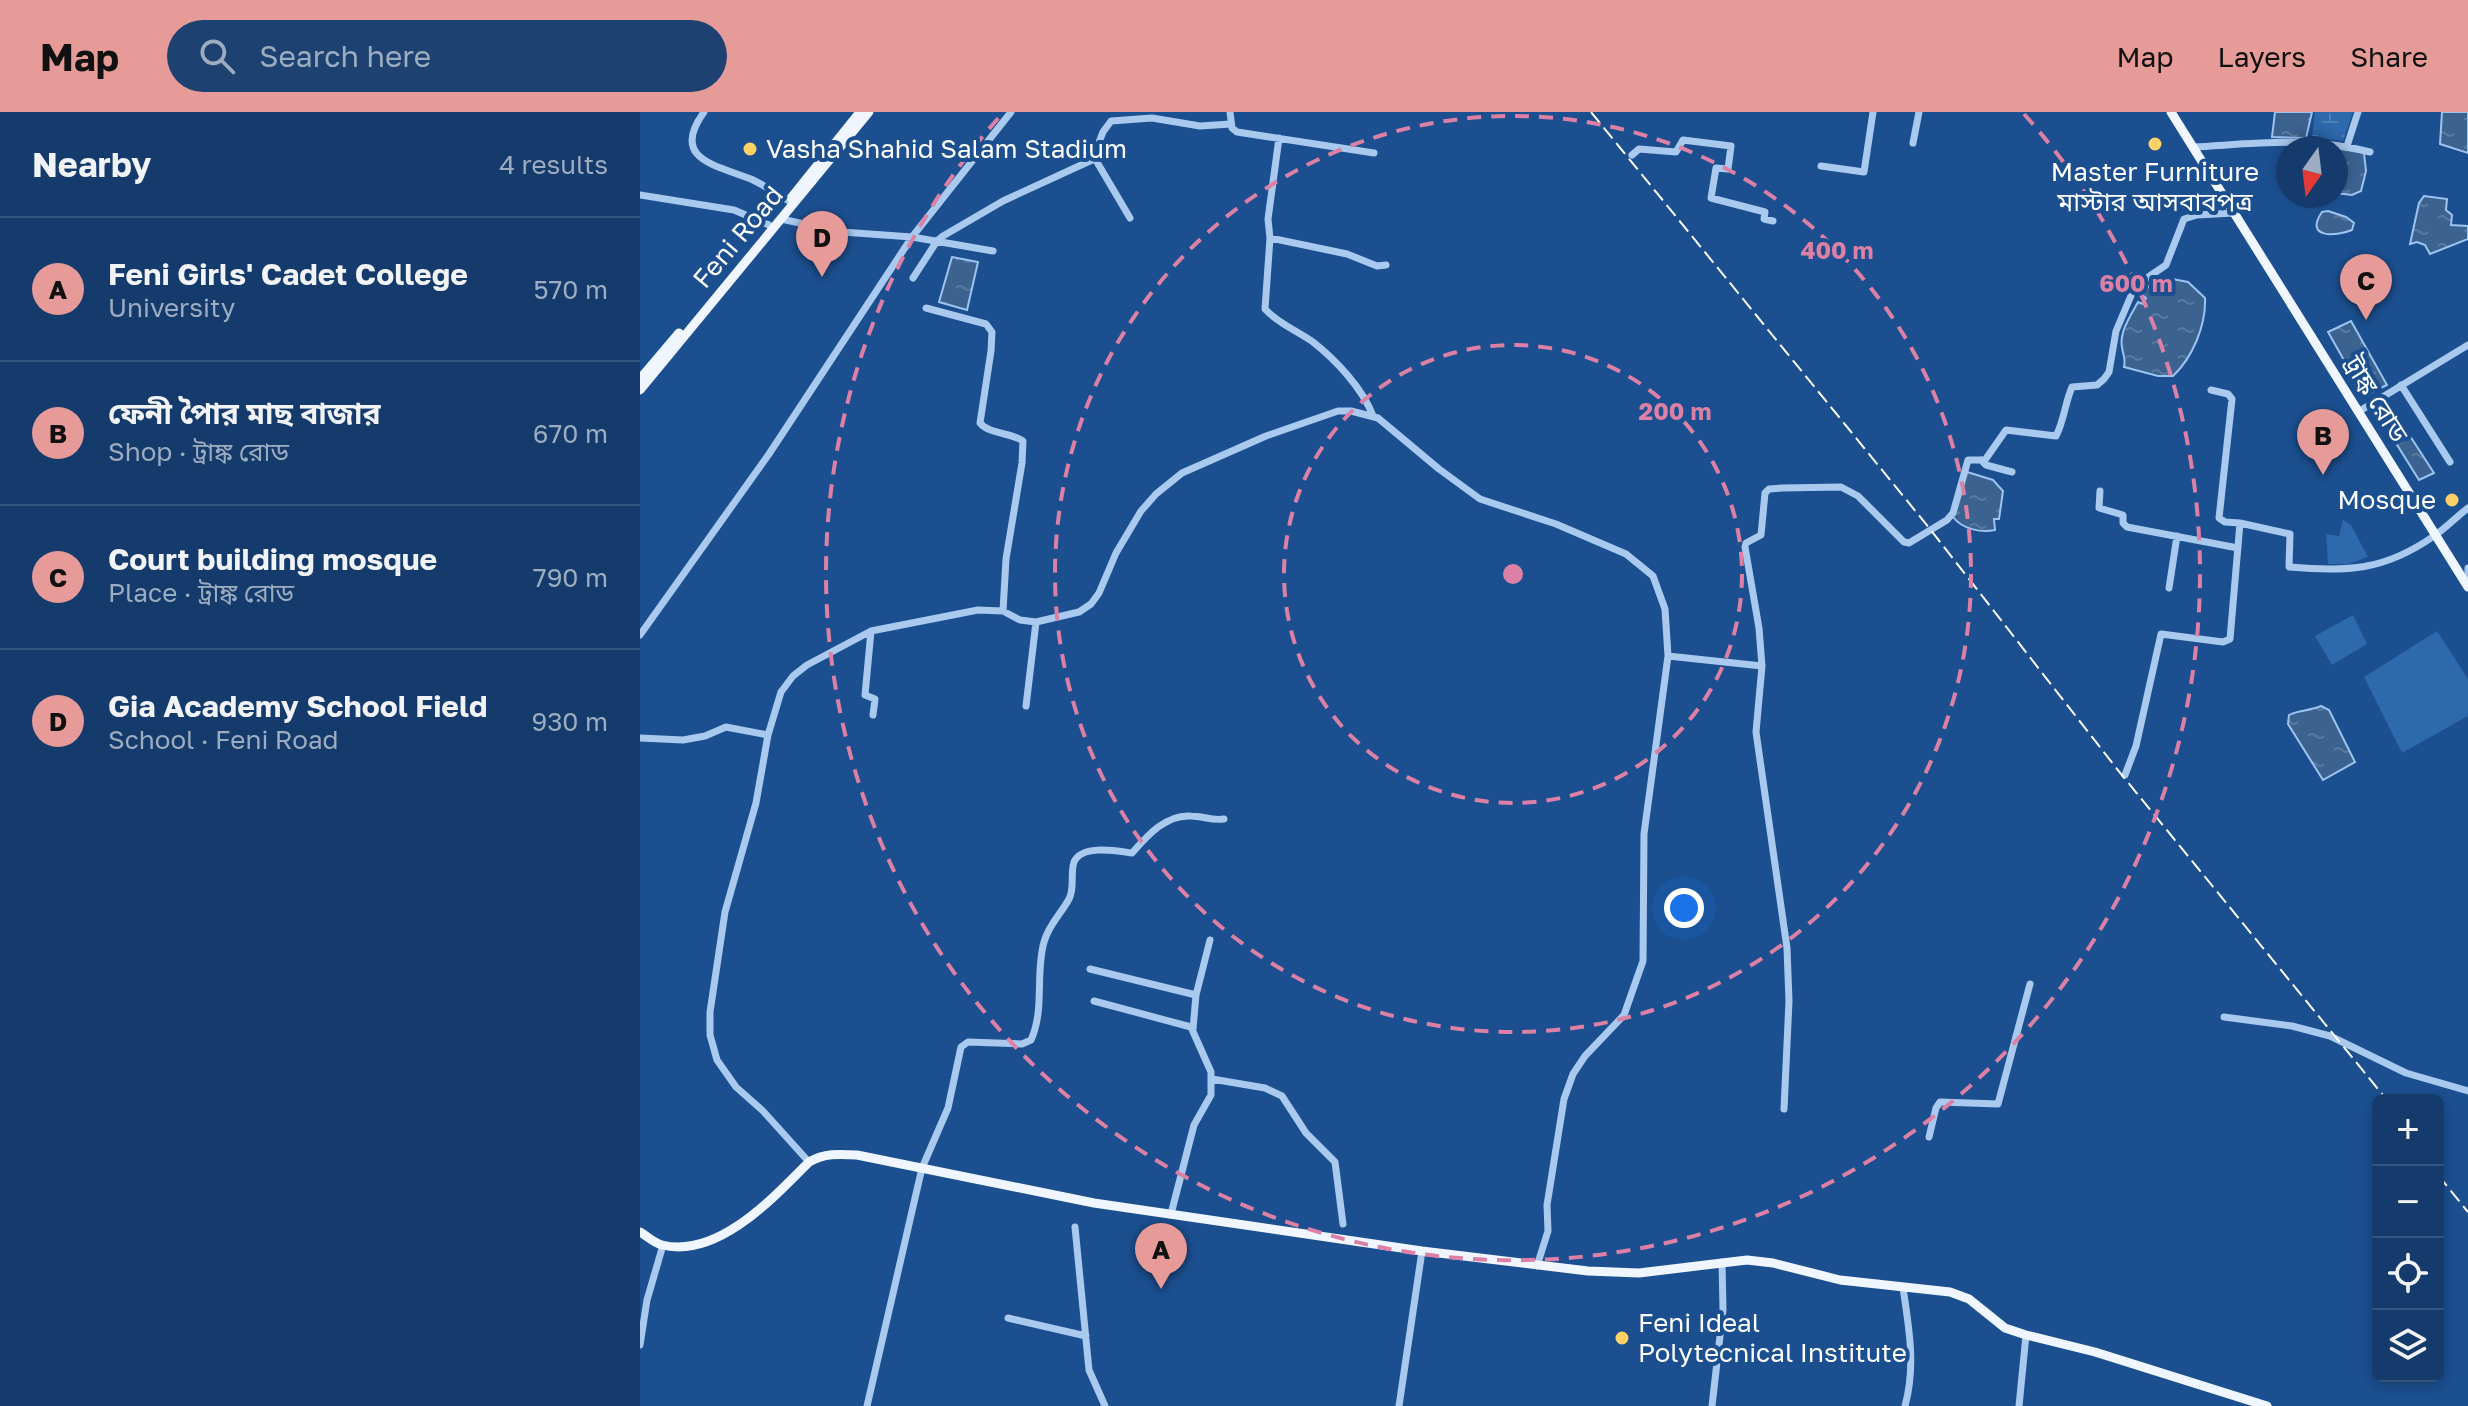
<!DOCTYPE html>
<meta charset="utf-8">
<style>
body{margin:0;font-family:"Golos Text","Noto Sans Bengali",sans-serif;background:#1d4271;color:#f1f3f6}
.controls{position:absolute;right:24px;bottom:24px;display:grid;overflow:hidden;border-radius:12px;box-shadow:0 4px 12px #0003}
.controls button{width:72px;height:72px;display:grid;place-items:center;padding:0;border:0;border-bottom:2px solid #33557e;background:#143b6b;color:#f1f3f6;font:40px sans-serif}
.compass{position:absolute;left:1636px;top:24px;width:72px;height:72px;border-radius:50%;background:#143b6b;box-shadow:0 4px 12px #0003;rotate:194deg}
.you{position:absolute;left:1044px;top:796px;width:28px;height:28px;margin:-20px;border:6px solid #fff;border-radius:50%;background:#1a73e8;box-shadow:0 0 0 12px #1a73e833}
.badge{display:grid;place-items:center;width:52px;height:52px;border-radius:50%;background:#e69b98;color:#111;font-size:26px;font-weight:700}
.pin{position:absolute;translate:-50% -66px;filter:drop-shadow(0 2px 4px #0008)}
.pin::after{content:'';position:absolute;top:42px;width:28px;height:24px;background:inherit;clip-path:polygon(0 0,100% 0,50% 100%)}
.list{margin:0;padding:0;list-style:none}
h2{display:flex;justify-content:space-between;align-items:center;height:104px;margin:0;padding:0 32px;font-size:34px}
h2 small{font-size:26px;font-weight:400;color:#9dadc1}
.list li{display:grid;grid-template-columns:52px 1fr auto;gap:24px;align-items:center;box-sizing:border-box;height:144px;padding:0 32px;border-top:2px solid #33557e}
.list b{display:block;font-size:30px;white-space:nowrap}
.list p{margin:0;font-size:26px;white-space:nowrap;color:#9dadc1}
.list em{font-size:26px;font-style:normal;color:#9dadc1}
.icon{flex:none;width:44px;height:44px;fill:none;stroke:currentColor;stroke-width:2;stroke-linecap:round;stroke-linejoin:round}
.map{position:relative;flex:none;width:1828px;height:1294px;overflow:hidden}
header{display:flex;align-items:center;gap:48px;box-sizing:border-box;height:112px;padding:0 40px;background:#e69b98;color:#111}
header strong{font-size:38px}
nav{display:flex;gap:44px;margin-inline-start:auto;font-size:28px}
.search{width:560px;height:72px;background:#1d4271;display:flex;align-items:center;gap:20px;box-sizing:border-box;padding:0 28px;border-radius:44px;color:#9dadc1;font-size:30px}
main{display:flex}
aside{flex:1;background:#143b6b}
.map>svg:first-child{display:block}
</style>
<header>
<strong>Map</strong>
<div class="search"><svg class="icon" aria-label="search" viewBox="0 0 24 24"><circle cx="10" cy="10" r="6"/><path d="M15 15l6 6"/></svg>Search here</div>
<nav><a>Map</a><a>Layers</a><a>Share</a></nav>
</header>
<main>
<aside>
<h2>Nearby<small>4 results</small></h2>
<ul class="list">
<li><span class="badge">A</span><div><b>Feni Girls' Cadet College</b><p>University</p></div><em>570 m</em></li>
<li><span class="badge">B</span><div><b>ফেনী পৈার মাছ বাজার</b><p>Shop · ট্রাঙ্ক রোড</p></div><em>670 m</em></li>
<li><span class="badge">C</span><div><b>Court building mosque</b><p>Place · ট্রাঙ্ক রোড</p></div><em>790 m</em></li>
<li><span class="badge">D</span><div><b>Gia Academy School Field</b><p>School · Feni Road</p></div><em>930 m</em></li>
</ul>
</aside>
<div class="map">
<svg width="1828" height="1294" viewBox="0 0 1828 1294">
<defs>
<pattern id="wetland-marsh" width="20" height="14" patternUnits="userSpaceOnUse" patternTransform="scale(2)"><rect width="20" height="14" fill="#2e69ad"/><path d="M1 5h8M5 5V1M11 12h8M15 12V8" fill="none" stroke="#4d80b9"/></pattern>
<pattern id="water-ripples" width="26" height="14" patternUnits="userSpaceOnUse" patternTransform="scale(2)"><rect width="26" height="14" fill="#3c6290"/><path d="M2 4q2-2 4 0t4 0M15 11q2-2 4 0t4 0" fill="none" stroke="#597aa1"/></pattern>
</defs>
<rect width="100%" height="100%" fill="#1b4f8f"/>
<!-- wetland -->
<path fill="url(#wetland-marsh)" d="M 1675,0 L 1713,0 L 1703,29 L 1672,25 Z"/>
<!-- green -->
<path fill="#2e69ad" d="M 1703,408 L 1711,413 L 1728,445 L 1708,452 L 1688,452 L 1686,422 L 1699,424 Z
M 1713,503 L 1727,532 L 1692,553 L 1675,524 Z
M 1797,519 L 1828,567 L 1828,604 L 1762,641 L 1724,565 Z"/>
<!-- water -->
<path fill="url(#water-ripples)" stroke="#9cc4f0" stroke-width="2" d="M 1635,0 L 1672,0 L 1666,26 L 1632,25 Z
M 1802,0 L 1828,0 L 1828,41 L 1800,32 Z
M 1696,36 L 1724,41 L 1726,59 L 1721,79 L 1712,83 L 1696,81 Z
M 1784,84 L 1807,87 L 1806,98 L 1812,103 L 1811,113 L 1828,114 L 1828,127 L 1790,142 L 1785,133 L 1777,130 L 1770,132 L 1779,91 Z
M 1688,99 L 1706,105 L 1714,111 L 1712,118 C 1695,125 1664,126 1682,100 Z
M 312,145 L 338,150 L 327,198 L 299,190 Z
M 1527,166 L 1548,170 L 1565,186 C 1566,213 1553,245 1533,264 L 1518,264 L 1484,255 C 1486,245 1483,244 1482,235 C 1479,220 1491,203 1498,190 L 1503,192 L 1506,186 L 1502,183 L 1512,170 Z
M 1711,209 L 1747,273 L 1730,281 L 1718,273 L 1688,220 Z
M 1752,296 L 1794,361 L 1779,368 L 1739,304 Z
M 1327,360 L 1353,368 L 1363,379 L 1359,407 L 1354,407 L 1355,418 C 1341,421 1322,417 1313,405 Z
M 1681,594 L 1689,598 L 1715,650 L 1683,668 L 1648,612 L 1649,603 C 1658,598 1670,599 1681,594 Z"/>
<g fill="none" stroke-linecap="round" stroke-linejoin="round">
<!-- minor -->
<path stroke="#a9c9ee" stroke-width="7" d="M 64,0 C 30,47 75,53 111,67 C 124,73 137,82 149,89
M 590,0 L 592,16 L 597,20 L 734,41
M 639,26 L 628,107 L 630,126 L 625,197 C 637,211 658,219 673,230 C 696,248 723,277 733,304
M 1273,31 L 1279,0
M 1707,34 L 1718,0
M 1553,35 C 1612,32 1671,24 1730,40
M 992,43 L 999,37 L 1036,40 L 1043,28 L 1091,34 L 1088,57 L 1076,56 L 1071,86 L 1125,100 L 1124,107 L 1133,109
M 454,45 L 490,106
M 1181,54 L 1224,60 L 1233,0
M 0,83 L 94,98 L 129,113
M 141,107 L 202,120 L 272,125 L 353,139
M 630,126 L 707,142 L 737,154 L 746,153
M 273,166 L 297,129 L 303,124 L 363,89 L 452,48 L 463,20 L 471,9 L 512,6 L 560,14 L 591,12
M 286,196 L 346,212 L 352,220 L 351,239 L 340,311 C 350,323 371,320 383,329 L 382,351 L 366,447 L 363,499
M 1761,273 L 1810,350
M 1571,278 L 1588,282 L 1592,287 L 1579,406 L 1585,410 L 1600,411
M 1718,300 L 1828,233
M 1341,348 L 1346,353 L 1372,360
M 1460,379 L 1459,396 L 1483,403 L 1483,411 L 1487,415 L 1598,436
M 1828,456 L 1828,467
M 1529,476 L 1537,424
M 231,519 L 225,583 L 235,587 L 233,603
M 0,523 L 129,342 L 272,125 L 371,0
M 1028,544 L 1122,554
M 386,594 L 396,510
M 0,626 L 43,628 L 65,624 L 86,615 L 128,623
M 1485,663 L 1496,634 L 1521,522 L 1583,530 L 1590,527 L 1600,411 L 1650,422 L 1649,455 C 1707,460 1744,459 1794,424 C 1806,416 1816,405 1828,396
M 450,857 L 556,883
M 454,889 L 551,915 L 571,960 L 571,983 L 554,1013 L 531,1102
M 1584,905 L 1652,914 L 1690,924 L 1766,961 L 1828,979
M 553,917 L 556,883 L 570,828
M 572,967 L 625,976 L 642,984 L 666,1021 L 695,1050 L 703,1112
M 1144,997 L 1149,889 L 1147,836 L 1116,620 L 1122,554 L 1119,516 L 1105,435 L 1106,431 L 1121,423 L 1125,381 L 1129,377 L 1142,376 L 1201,375 L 1218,384 L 1264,430 L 1269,431 L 1307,408 L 1313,401 L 1328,348 L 1345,348 L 1366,318 L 1416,324 C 1424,309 1425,291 1432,275 L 1457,273 L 1464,267 L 1469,260 L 1476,219 L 1493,179 L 1501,170 L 1526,153 L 1544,107 L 1557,103 L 1594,101
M 1289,1025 L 1296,996 L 1300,990 L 1358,992 L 1390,872
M 169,1050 L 123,999 L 96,975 L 77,948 L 70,923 L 70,900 L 85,800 L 116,691 L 128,623 L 141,580 L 153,564 L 167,553 L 231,519 L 338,498 L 363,499 L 380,508 L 396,510 L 439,500 L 451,492 L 459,481 L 476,441 L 501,399 L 516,382 L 542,361 L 626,324 L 698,299 L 711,299 L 738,306 L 799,357 L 840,387 L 916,412 L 986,442 L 1013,464 L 1025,497 L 1028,544 L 1004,722 L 1003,849 L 984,903 L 945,944 L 933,962 L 924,987 L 907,1093 L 908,1119 L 897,1154
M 435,1115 L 449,1258 L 465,1294
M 1263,1176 C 1269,1216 1276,1254 1265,1294
M 368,1206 L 446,1224
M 0,1233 L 7,1188 L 23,1133
M 227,1294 L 282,1056 L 308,996 L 321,935 L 328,930 L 382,932 L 391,928 C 405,897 395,862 404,830 C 409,812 421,802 429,787 C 435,776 430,762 434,750 C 442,732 477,739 492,741 C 507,724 526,702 551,704 C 563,704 572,709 584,707
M 759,1294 L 782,1139
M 1072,1294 L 1083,1198 L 1082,1150
M 1379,1294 L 1386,1223"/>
<!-- major -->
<path stroke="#f0f6ff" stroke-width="9" d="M 1531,0 L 1828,475
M 151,86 L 220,0
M 0,267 L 39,221
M 0,278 L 229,0
M 0,1120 C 7,1124 14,1131 22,1133 C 78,1147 134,1085 169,1050 C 185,1041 199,1042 217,1043 L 454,1091 L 782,1139 L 948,1159 L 999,1161 L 1107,1148 L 1133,1151 L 1200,1168 L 1310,1180 L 1329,1187 L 1365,1216 L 1386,1223 L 1455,1240 L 1627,1294"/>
<!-- rail -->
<path stroke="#fff" stroke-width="2" stroke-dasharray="14 6" stroke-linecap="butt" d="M 951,0 L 1290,417 L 1477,657 L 1747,988
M 1798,1063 L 1828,1100"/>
</g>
<!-- distance rings -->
<g fill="none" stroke="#dd80a5" stroke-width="4" stroke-dasharray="14 10">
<circle cx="873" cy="462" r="229"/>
<circle cx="873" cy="462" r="458"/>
<path d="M1384 2A687 687 0 1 1 362 2"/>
</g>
<!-- markers -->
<g fill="#ffd166" stroke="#1b4f8f" stroke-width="3">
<circle cx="1515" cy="32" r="8"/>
<circle cx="110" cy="37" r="8"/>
<circle cx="1812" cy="388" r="8"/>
<circle cx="982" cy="1226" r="8"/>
</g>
<g text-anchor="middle" stroke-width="8" stroke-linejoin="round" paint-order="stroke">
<!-- poi labels -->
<g font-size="26" fill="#fff" stroke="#1b4f8f" text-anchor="start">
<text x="126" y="46">Vasha Shahid Salam Stadium</text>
<text x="1515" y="69" text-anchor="middle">Master Furniture<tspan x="1515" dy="30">মাস্টার আসবাবপত্র</tspan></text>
<text x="1796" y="397" text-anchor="end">Mosque</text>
<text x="998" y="1220">Feni Ideal<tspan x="998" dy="30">Polytecnical Institute</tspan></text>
</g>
<!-- street labels -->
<g font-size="26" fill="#fff" stroke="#1b4f8f">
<text transform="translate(98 125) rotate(-50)" y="9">Feni Road</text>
<text transform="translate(1736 287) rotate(58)" y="9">ট্রাঙ্ক রোড</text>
</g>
</g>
<circle cx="873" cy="462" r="12" fill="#dd80a5" stroke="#1b4f8f" stroke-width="4"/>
<g font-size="24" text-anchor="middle" font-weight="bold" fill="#dd80a5" stroke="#1b4f8f" stroke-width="8" stroke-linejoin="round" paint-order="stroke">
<text x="1197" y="147">400 m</text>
<text x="1496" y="180">600 m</text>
<text x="1035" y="308">200 m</text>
</g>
</svg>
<div class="controls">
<button>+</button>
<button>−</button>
<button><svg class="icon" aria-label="locate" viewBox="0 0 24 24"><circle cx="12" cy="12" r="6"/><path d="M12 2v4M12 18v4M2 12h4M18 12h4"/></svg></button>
<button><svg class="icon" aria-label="layers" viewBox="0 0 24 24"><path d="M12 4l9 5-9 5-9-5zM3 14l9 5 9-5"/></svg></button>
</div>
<svg class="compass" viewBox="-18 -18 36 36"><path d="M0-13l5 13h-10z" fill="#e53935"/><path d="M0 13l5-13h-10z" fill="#9dadc1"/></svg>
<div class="you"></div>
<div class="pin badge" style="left:521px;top:1177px">A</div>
<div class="pin badge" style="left:1683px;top:363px">B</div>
<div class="pin badge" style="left:1726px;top:208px">C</div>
<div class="pin badge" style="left:182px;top:165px">D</div>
</div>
</main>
